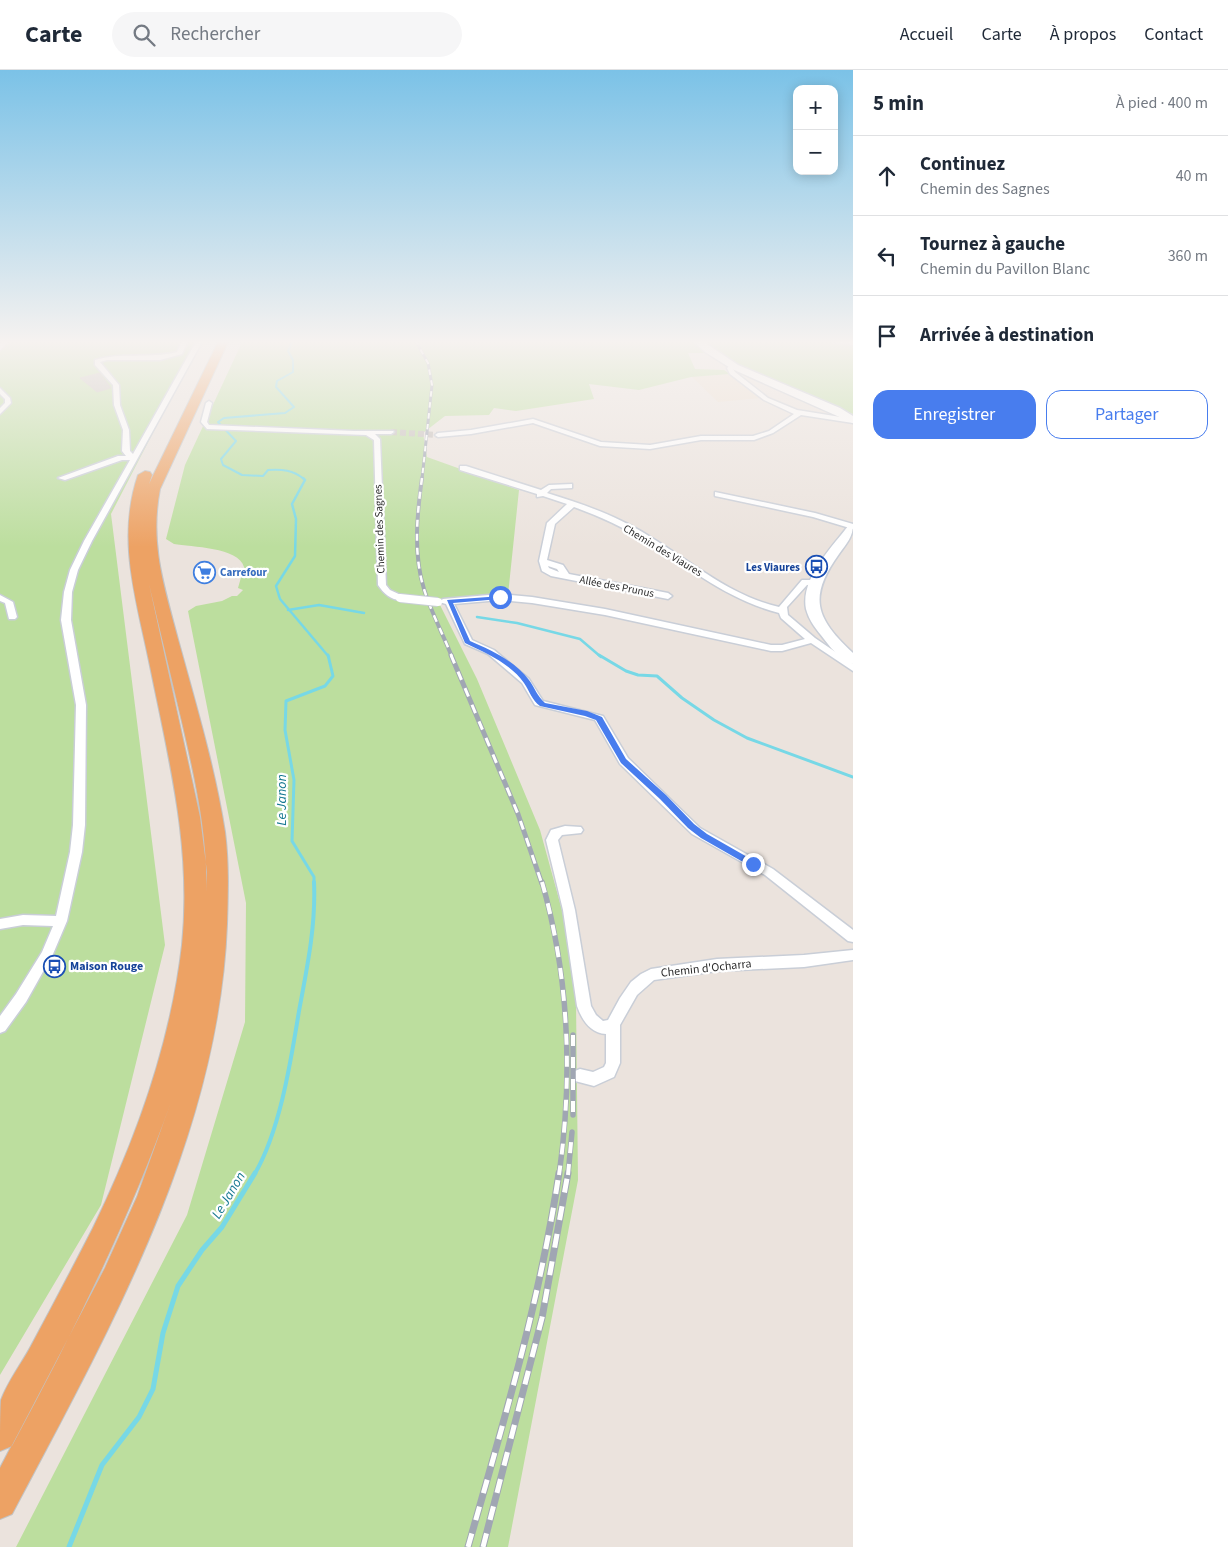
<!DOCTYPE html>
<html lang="fr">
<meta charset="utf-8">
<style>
body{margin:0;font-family:"Source Sans 3",sans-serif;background:#f6f6f7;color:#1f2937}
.controls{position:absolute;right:15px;top:15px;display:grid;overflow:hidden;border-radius:10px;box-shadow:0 2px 12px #0003}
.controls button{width:45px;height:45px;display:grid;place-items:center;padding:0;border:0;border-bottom:1px solid #e0e1e3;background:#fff;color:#1f2937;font:25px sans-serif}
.stop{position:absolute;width:15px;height:15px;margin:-11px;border:4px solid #487dee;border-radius:50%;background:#fff}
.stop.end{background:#487dee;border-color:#fff;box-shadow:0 1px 5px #0008}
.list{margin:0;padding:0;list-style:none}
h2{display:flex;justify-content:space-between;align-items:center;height:65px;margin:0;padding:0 20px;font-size:21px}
h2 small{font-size:16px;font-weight:400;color:#747a83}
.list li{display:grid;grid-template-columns:32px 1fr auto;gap:15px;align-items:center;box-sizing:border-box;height:80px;padding:0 20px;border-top:1px solid #e0e1e3}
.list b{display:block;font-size:19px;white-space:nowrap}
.list p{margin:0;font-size:16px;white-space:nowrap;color:#747a83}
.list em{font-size:16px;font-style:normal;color:#747a83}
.actions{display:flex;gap:10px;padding:15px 20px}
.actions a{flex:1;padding:11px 0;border:1px solid #487dee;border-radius:15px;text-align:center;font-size:18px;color:#487dee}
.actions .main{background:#487dee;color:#fff}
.icon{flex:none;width:28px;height:28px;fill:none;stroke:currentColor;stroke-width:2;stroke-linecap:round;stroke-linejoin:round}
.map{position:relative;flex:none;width:853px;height:1477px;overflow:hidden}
header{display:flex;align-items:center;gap:30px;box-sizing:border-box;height:70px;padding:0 25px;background:#fff;border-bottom:1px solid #e0e1e3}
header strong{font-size:24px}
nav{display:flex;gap:28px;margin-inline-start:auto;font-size:18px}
.search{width:350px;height:45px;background:#f6f6f7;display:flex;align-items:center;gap:12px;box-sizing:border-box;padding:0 18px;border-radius:28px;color:#747a83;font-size:19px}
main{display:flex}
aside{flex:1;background:#fff}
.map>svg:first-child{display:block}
</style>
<header>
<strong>Carte</strong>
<div class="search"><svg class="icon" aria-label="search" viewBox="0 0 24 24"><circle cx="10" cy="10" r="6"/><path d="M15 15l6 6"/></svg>Rechercher</div>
<nav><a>Accueil</a><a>Carte</a><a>À propos</a><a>Contact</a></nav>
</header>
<main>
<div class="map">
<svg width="853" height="1477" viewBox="0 0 853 1477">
<rect width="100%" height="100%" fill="#ebe3dd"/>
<!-- education -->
<path fill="#ecdece" d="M 731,304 L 761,328 L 718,332 L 692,307 Z"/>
<!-- green -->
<path fill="#bcde9e" d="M 0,270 L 201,270 L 111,444 L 165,875 L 101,1135 L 0,1305 Z
M 243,270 L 853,270 L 853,344 L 752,302 L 715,283 L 688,283 L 695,299 L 724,300 L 730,304 L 691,307 L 639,320 L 589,314 L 594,329 L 516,341 L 494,338 L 489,345 L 445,346 L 423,363 L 427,387 L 519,420 L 508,525 L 437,529 L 477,609 L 540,760 L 565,851 L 576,931 L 578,1110 L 508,1477 L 16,1477 L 187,1145 L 245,952 L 246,833 L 188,541 L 196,536 L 222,531 L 232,526 L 237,526 L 243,520 L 238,518 L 244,497 C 239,477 191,477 174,474 L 166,469 L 185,395 Z"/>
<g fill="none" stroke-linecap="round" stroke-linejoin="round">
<!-- stream-far4 -->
<path stroke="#77d8e6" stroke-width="2" d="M 293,270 L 288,281 L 293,290 L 293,302 L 277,311 L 276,317 L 294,337 L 285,343 L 224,348 L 218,352 L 236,371 L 221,389 L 223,395 L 242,405 L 263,406 L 268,400 C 282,399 293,400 304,409"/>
<!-- stream-far3 -->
<path stroke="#77d8e6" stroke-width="2.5" d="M 303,408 L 305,410 L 292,434 L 296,449 L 295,486 L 276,516 L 280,529 L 329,587
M 288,540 L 319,535 L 364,543
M 477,547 L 517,553 L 580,569 L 601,587"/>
<!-- stream-far2 -->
<path stroke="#77d8e6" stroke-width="3" d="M 599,585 L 626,601 L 638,605 L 657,606 L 682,628 L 714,650 L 747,668 L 853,707
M 314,814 L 314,807 L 292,771 L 294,710 L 285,660 L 286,631 L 325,616 L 333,606 L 328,585"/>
<!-- stream-far1 -->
<path stroke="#77d8e6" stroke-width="4" d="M 254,1105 C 280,1062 291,990 299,941 C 307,898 316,856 314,812"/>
<!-- stream -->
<path stroke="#77d8e6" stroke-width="5" d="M 69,1477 L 102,1395 L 139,1347 L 153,1319 L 163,1263 L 178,1216 L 202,1180 L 222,1157 L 255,1103"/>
</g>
<!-- building -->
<path fill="#c4bfb9" stroke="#c7bfb7" d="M 100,303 L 111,318 L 97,322 L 80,308 Z"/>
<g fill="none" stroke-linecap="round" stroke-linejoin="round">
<!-- minor-tunnel -->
<path stroke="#c4beb9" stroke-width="6" stroke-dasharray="6 3" stroke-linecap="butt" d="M 391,362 L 438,365"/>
<defs>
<path id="minor" d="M 4,270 L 10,270 L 0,280 L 0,274 Z
M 182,270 L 188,270 L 182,284 L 160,290 L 107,290 L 100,292 L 119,315 L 120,335 L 129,360 L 130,381 L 133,384 L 197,270 L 203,270 L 92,471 L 78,500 L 72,522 L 71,550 L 86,635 L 85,755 L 82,782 L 67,851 L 53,884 L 26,932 L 5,961 L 0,963 L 0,946 L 16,924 L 42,882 L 53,856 L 23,855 L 0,859 L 0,849 L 23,845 L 56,846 L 70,782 L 73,755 L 76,635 L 61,550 L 64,522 L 70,500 L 84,471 L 130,390 L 122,390 L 65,410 L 58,408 L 118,386 L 126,386 L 122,381 L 123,360 L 114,335 L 113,315 L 95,295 L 95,290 C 121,282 149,289 177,282 Z
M 829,270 L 853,271 L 853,275 L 832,272 Z
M 731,295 L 736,296 L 733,299 L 735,302 L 768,328 L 797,340 L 853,349 L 853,353 L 801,345 L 773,363 L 754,370 L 701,370 L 650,379 L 600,376 L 533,353 L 471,364 L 438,367 L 435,365 L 438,363 L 471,360 L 533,349 L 601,372 L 650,375 L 701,366 L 753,366 L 769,361 L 794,344 L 764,330 L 730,304 L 727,298 Z
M 0,318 L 10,328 L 11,333 L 0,344 L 0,338 L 5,333 L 5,329 L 0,324 Z
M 209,331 L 212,333 L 207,352 L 209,355 L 354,361 L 393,361 L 394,362 L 391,364 L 375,364 L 380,369 L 386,515 L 390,520 L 403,526 L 403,530 C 392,531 384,524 378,515 L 374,370 L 366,365 L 207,359 L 201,352 L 206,333 Z
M 460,396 L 466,396 L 541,420 L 549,415 L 572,414 L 572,418 L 551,419 L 547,423 C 583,434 620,447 652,468 C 693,493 731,526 779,537 L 802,510 L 817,510 L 817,514 L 807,515 L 787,537 L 788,545 L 815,568 L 853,594 L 853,601 L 811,573 L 782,581 L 771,581 L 605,545 L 532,533 L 500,530 L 454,534 L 472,570 L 494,580 L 529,609 L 543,631 L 603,646 L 628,688 L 700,758 L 773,799 L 853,860 L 853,872 L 848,871 L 765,805 L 692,764 L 620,694 L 595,650 L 535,635 L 522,613 L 488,584 L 465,574 L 446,534 L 439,532 L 443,529 L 500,524 L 532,527 L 605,539 L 771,575 L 782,575 L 805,569 L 781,548 L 779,543 C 728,530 690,498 646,471 C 623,457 599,446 574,437 L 555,454 L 547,490 L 563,495 L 569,504 L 668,523 L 672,526 L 668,529 L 551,506 L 542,501 L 539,491 L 547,453 L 567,434 L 543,426 L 537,427 L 537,424 L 460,400 ZM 548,496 L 557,499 L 559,502 L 549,498 Z
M 715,422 L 815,443 L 853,454 L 853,459 L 813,447 L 715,426 Z
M 0,525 L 13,532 L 17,547 L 15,549 L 9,549 L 5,533 L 0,531 Z
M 565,756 L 581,757 L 583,760 L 581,763 L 562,765 L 558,770 L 575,840 L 591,936 L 596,945 L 603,951 L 608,950 L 620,928 L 631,912 L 641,904 L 651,899 L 717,889 L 804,885 L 853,880 L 853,890 L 804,897 L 717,901 L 654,910 L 637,925 L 620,955 L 620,993 L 614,1007 L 594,1016 L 575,1011 L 573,1006 L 575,1001 L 580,999 L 593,1002 L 604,997 L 606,993 L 606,964 C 590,963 582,950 577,936 L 563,840 L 546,770 L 551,760 Z"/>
<path id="secondary" d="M 692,270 L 701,270 L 738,295 L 840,338 L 853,346 L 853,353 L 732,299 L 705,282 Z
M 853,454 C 853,467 847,473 839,484 C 808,527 815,548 853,583 L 853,594 C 842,592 831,578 824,569 C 817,560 809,551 806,539 C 800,509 832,477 849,455 Z"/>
<path id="trunk" d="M 219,270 L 229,270 L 160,419 C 149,475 165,519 179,573 C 196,635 215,698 225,762 C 229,793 228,823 227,854 C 219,1066 109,1261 12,1444 L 0,1449 L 0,1398 L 105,1198 L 137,1127 L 172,1029 C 129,1150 73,1263 12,1376 L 0,1381 C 0,1366 0,1343 1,1330 C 8,1311 22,1293 31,1276 C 52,1237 73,1197 93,1158 C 136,1070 171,972 182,875 C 192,778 169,690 150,596 C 137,531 116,470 138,405 L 145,401 L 150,402 L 152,405 L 149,414 ZM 149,514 C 160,560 171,606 182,652 C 196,712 209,770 206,832 L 207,802 L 200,747 Z"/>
</defs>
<!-- minor casing -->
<use href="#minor" stroke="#c9ced7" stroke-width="3"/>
<!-- secondary casing -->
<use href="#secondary" stroke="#c9ced7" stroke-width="3"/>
<!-- trunk casing -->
<use href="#trunk" stroke="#c3c3c3" stroke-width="2"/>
<!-- minor -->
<use href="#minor" fill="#fff" fill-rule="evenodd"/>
<!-- secondary -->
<use href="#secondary" fill="#fff" fill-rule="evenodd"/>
<!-- trunk -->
<use href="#trunk" fill="#eda264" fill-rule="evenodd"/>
<defs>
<path id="rail-far4" d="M 415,270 L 428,293 L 432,315 L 422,409"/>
<path id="rail-far3" d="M 422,408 C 417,444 413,484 424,519 C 431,542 443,564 452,587"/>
<path id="rail-far2" d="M 451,585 L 518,744 L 542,814"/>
<path id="rail-far1" d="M 542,812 C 569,907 573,1007 559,1105
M 573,965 L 573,1045
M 568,1105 L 572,1062"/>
<path id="rail" d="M 468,1477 C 503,1354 540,1231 559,1103
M 483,1477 L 542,1248 L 568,1103"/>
</defs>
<!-- rail-far4 casing -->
<use href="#rail-far4" stroke="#a0a6b3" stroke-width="3"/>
<!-- rail-far3 casing -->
<use href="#rail-far3" stroke="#a0a6b3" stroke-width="4"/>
<!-- rail-far2 casing -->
<use href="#rail-far2" stroke="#a0a6b3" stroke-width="5"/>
<!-- rail-far1 casing -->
<use href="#rail-far1" stroke="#a0a6b3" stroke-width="5.5"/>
<!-- rail casing -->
<use href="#rail" stroke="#a0a6b3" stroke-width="7"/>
<!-- rail-far4 -->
<use href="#rail-far4" stroke="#fff" stroke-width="2" stroke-dasharray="5.5" stroke-linecap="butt"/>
<!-- rail-far3 -->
<use href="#rail-far3" stroke="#fff" stroke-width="2.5" stroke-dasharray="7" stroke-linecap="butt"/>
<!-- rail-far2 -->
<use href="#rail-far2" stroke="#fff" stroke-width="3" stroke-dasharray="9" stroke-linecap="butt"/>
<!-- rail-far1 -->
<use href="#rail-far1" stroke="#fff" stroke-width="4" stroke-dasharray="11" stroke-linecap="butt"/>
<!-- rail -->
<use href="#rail" stroke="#fff" stroke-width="5" stroke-dasharray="14" stroke-linecap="butt"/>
<defs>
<path id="minor-bridge" d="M 400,528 L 438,532"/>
</defs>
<!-- minor-bridge casing -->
<use href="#minor-bridge" stroke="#c9ced7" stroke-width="10" stroke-linecap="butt"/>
<!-- minor-bridge -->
<use href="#minor-bridge" stroke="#fff" stroke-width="8"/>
</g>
<!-- sky -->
<linearGradient id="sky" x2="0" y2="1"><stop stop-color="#7bc2e7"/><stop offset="0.57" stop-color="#f6f2f0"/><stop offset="1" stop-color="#f6f2f0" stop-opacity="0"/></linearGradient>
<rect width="853" height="477" fill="url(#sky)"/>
<!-- route -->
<path fill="#487dee" d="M 502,526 L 500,529 L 453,533 L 470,571 C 491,580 515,591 529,610 C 535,618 537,626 545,633 L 587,641 L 602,647 L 626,689 L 666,725 L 694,754 L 707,764 L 756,792 L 756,796 L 750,796 L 701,768 L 688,758 L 660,729 L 621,693 L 596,650 L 585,646 L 540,636 C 532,630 530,622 524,613 C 511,594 486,583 465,573 L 447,530 Z"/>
<!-- icons -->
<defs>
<symbol id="bus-ring" viewBox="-11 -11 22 22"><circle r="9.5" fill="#fff" stroke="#1a4fb4" stroke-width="1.5"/><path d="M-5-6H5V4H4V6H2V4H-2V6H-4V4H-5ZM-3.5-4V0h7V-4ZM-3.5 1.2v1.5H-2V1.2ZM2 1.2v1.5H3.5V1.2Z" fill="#1a4fb4"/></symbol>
<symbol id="supermarket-ring" viewBox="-11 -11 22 22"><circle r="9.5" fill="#fff" stroke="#3f7fe0" stroke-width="1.5"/><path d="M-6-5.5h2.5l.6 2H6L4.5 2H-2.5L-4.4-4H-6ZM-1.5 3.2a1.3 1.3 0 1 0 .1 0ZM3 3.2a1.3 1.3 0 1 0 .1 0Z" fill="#3f7fe0"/></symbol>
</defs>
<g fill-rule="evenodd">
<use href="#bus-ring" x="804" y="484" width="25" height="25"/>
<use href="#supermarket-ring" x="192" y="490" width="25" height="25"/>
<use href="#bus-ring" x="42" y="884" width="25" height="25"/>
</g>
<g text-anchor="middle" stroke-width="4.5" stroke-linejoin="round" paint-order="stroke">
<!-- far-street labels -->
<g font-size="11" fill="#2a2a2a" stroke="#fff">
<text transform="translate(379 459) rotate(-92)" y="4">Chemin des Sagnes</text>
<text transform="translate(663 480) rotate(31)" y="4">Chemin des Viaures</text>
<text transform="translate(617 516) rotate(11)" y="4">Allée des Prunus</text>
</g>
<!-- far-transit labels -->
<g font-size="11" font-weight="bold" fill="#164399" stroke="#fff" text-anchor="end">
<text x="800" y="501">Les Viaures</text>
</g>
<!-- far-shop labels -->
<g font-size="11" font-weight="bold" fill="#366cbe" stroke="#fff" text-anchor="start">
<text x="220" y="506">Carrefour</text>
</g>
<!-- transit labels -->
<g font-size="12" font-weight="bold" fill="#164399" stroke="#fff" text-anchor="start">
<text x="70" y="900">Maison Rouge</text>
</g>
<!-- street labels -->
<g font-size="12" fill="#2a2a2a" stroke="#fff">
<text transform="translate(706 898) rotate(-6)" y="4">Chemin d'Ocharra</text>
</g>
<!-- water labels -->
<g font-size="14" font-style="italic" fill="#167892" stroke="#fff">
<text transform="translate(281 730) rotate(-90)" y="5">Le Janon</text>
<text transform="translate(228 1125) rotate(-59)" y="5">Le Janon</text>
</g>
</g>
</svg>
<div class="controls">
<button>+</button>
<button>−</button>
</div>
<div class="stop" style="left:500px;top:527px"></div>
<div class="stop end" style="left:753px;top:794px"></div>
</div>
<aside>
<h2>5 min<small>À pied · 400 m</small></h2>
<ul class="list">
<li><svg class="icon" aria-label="ahead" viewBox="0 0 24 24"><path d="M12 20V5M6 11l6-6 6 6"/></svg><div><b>Continuez</b><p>Chemin des Sagnes</p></div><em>40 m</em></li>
<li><svg class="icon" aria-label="left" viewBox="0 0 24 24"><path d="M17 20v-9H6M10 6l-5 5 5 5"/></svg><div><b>Tournez à gauche</b><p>Chemin du Pavillon Blanc</p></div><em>360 m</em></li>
<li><svg class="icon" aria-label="arrive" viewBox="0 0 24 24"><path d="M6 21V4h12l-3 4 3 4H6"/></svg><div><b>Arrivée à destination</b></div></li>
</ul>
<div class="actions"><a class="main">Enregistrer</a><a>Partager</a></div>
</aside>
</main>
